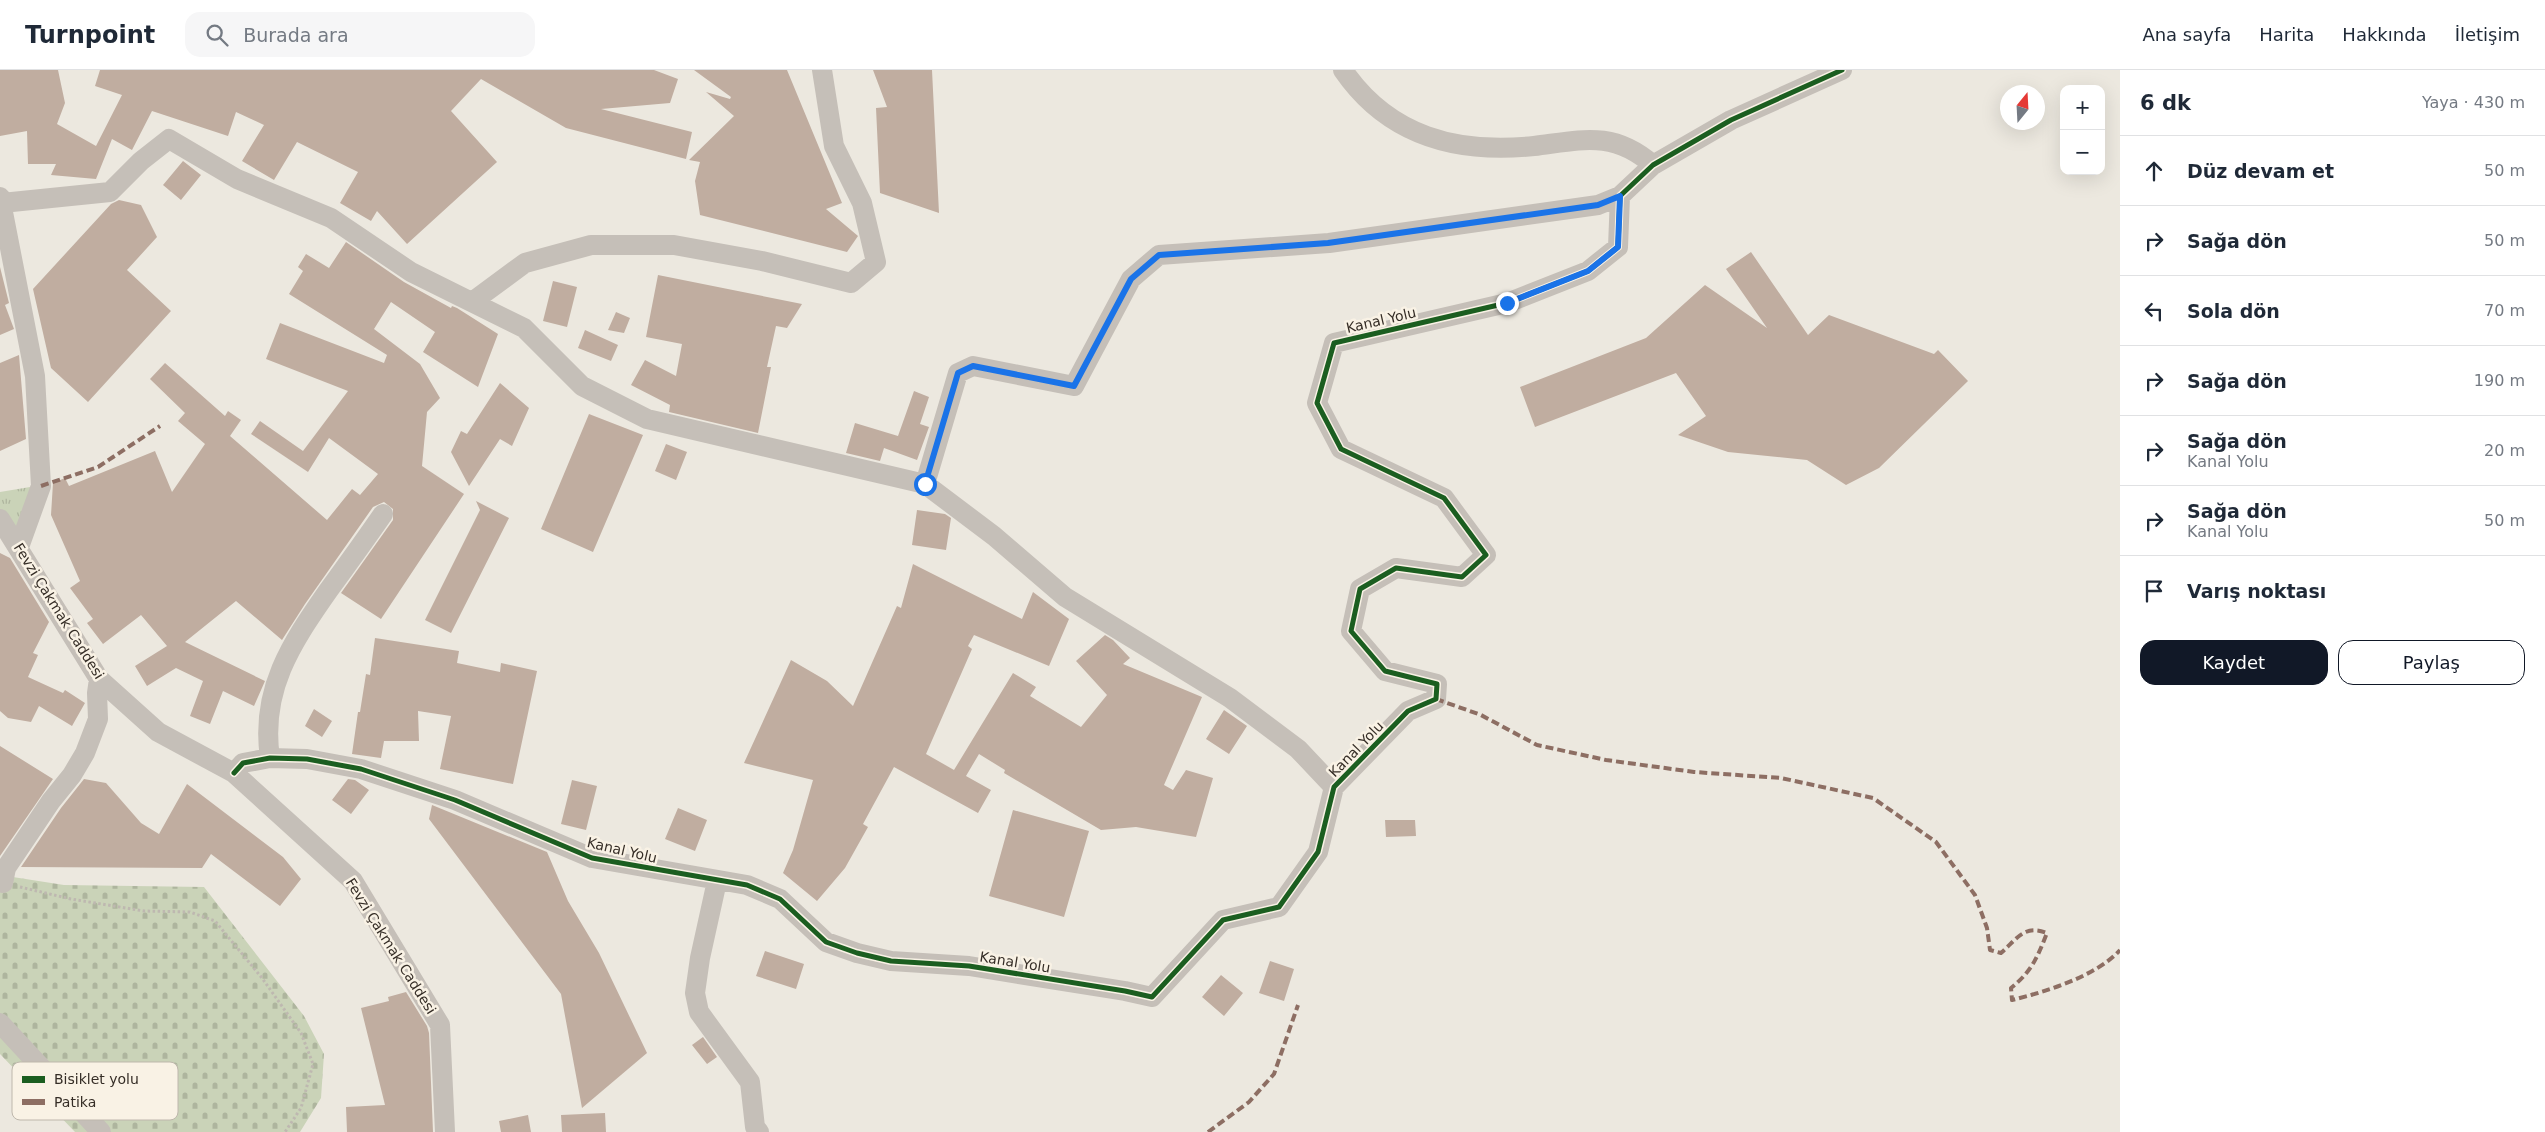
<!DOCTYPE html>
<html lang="tr">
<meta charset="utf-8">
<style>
body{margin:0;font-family:"DejaVu Sans",sans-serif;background:#f6f6f7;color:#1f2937}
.controls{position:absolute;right:15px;top:15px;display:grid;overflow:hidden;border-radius:10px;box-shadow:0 5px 20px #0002}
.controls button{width:45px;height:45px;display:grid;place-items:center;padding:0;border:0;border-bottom:1px solid #e0e1e3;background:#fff;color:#1f2937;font:25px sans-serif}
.compass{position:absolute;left:2000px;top:15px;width:45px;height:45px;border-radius:50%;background:#fff;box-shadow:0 5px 20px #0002;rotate:18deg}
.stop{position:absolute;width:15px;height:15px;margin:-11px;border:4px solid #1a73e8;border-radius:50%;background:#fff}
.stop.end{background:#1a73e8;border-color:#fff;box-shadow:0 1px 5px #0008}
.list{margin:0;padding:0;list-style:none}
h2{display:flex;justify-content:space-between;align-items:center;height:65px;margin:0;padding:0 20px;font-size:21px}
h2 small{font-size:16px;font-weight:400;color:#747a83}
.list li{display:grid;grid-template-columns:32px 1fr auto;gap:15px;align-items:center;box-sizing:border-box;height:70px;padding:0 20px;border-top:1px solid #e0e1e3}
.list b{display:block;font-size:19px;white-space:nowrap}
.list p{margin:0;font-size:16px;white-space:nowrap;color:#747a83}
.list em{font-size:16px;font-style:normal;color:#747a83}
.actions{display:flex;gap:10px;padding:15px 20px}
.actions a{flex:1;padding:11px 0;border:1px solid #111827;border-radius:15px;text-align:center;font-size:18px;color:#111827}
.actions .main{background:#111827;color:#fff}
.icon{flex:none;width:28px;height:28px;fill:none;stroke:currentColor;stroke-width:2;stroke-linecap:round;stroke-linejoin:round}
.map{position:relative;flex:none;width:2120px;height:1062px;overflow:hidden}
header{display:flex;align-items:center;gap:30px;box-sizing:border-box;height:70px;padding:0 25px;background:#fff;border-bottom:1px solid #e0e1e3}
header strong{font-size:24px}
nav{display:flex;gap:28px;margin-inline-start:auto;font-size:18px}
.search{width:350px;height:45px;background:#f6f6f7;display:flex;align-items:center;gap:12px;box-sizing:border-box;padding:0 18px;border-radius:15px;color:#747a83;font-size:19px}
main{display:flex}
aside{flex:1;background:#fff}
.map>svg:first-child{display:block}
</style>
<header>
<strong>Turnpoint</strong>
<div class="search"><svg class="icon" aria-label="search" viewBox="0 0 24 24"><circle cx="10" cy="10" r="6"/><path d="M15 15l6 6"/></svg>Burada ara</div>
<nav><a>Ana sayfa</a><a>Harita</a><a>Hakkında</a><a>İletişim</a></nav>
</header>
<main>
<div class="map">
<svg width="2120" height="1062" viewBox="0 0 2120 1062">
<defs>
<pattern id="cemetery-stones" width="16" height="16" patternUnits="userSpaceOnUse" patternTransform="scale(1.25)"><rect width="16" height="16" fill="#cad3b8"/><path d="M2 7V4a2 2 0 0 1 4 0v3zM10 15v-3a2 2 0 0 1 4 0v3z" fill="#aeb59e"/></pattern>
<pattern id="park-tufts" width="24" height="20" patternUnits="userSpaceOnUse" patternTransform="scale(1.25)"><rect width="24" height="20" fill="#cad3b8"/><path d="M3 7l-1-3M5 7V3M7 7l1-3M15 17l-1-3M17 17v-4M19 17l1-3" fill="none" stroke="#aeb59e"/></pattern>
</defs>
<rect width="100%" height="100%" fill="#ece8df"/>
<!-- cemetery -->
<path fill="url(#cemetery-stones)" d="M 0,805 L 64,815 L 204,817 L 304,946 L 324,984 L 321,1028 L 300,1062 L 75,1062 L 0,984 Z"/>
<!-- park -->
<path fill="url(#park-tufts)" d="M 36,416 L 17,468 L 0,442 L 0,422 Z"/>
<!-- building -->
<path fill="#c0ada0" d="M 0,0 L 58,0 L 65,33 L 57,54 L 96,76 L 122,25 L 95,16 L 100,0 L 654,0 L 678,9 L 670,33 L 601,39 L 692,62 L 686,89 L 566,58 L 481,9 L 451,41 L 497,92 L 407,174 L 377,141 L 371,151 L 340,133 L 358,102 L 297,72 L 274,110 L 242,91 L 264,55 L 236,42 L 228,66 L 152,41 L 132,80 L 112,69 L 96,109 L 51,105 L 56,94 L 28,94 L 27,61 L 0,66 Z
M 694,0 L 787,0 L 842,133 L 826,139 L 858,166 L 847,182 L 700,145 L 695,111 L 700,92 L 689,90 L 734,46 L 706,22 L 730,29 L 731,27 Z
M 873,0 L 932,0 L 939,143 L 880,123 L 876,38 L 887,37 Z
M 183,91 L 201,105 L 181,130 L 163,115 Z
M 119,130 L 141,135 L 157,167 L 127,200 L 171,241 L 88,332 L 51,298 L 33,219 L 111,134 Z
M 346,172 L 404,212 L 451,238 L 452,236 L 457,238 L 498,264 L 478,317 L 423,282 L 435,262 L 391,232 L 374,259 L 420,294 L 440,328 L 427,342 L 422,396 L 464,424 L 381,549 L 341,523 L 393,450 L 393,439 L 384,432 L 373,437 L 305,534 L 282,570 L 236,531 L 185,572 L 265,611 L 254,636 L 223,621 L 210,654 L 190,646 L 203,611 L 176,598 L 147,616 L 135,596 L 167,576 L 141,545 L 103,574 L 87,553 L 93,549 L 70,518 L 80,511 L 51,445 L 53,413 L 65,408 L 69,416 L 155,381 L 172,422 L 205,374 L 178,351 L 185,343 L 150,309 L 165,293 L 225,346 L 228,341 L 241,350 L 230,366 L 327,450 L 352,419 L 360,425 L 378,404 L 329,368 L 308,402 L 251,364 L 260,351 L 303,381 L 348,321 L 266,289 L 280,253 L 384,293 L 387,285 L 289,224 L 303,201 L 298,197 L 306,184 L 329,198 Z
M 1751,182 L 1808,265 L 1829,245 L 1934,284 L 1938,280 L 1968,311 L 1879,398 L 1846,415 L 1807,390 L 1728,382 L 1678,365 L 1706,346 L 1676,303 L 1535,357 L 1520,317 L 1646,268 L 1705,215 L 1767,258 L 1726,199 Z
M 0,197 L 9,233 L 5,235 L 14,259 L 0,265 Z
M 658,205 L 802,234 L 787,258 L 776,256 L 767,297 L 771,297 L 758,363 L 669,342 L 670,335 L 631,315 L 645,290 L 676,306 L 682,274 L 646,267 Z
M 553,211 L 577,217 L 567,257 L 543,251 Z
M 616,242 L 630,248 L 624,263 L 608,260 Z
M 585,260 L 618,275 L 611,291 L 578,278 Z
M 19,285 L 26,369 L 0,381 L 0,293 Z
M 500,313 L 529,338 L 512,376 L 500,369 L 469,416 L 451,382 L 461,361 L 467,364 Z
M 914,321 L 929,327 L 920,354 L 929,357 L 917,390 L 884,378 L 880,391 L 846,383 L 855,353 L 898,366 Z
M 589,344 L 643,365 L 593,482 L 541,459 Z
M 666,374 L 687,382 L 676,410 L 655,401 Z
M 476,431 L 509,448 L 451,563 L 425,550 L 480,440 Z
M 917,440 L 945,444 L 951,448 L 946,480 L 912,475 Z
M 0,483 L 10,488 L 49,552 L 33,583 L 38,585 L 28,607 L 63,623 L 65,620 L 85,633 L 72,656 L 39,636 L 31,652 L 8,648 L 0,641 Z
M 913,494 L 1022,549 L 1033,522 L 1069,549 L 1049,596 L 974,565 L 968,576 L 972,579 L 926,684 L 954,700 L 1013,603 L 1036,617 L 1030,626 L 1081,657 L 1107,625 L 1076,591 L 1105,565 L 1113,570 L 1130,588 L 1123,594 L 1202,627 L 1164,715 L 1173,720 L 1186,700 L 1213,708 L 1196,767 L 1136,757 L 1101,760 L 1004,703 L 1005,700 L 979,684 L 966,706 L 991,720 L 978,743 L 894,697 L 863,754 L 868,757 L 845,798 L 817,831 L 783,803 L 793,780 L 813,710 L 744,693 L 791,590 L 827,611 L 853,636 L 897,536 L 901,538 Z
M 375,568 L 459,581 L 457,593 L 500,602 L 501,593 L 537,601 L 513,714 L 440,699 L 451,646 L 418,641 L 419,671 L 384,671 L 381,688 L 352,684 L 358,642 L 360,642 L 366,604 L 370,605 Z
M 314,639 L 332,651 L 322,667 L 305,656 Z
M 1224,640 L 1247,656 L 1229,684 L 1206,669 Z
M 0,676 L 53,709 L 0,786 Z
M 84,709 L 106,713 L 141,753 L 159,764 L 187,714 L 283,787 L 301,809 L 280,836 L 211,784 L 202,798 L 21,797 L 61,738 Z
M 348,709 L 355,710 L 369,720 L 351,744 L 332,730 Z
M 572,710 L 597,716 L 586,760 L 561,754 Z
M 432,735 L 547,782 L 568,831 L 599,883 L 647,983 L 582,1038 L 561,924 L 429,749 Z
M 678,738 L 707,750 L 695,781 L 665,769 Z
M 1013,740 L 1089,761 L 1064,847 L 989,826 Z
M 1385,750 L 1415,750 L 1416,766 L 1386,767 Z
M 765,881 L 804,894 L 796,919 L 756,906 Z
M 1270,891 L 1294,899 L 1284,931 L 1259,923 Z
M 1221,905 L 1243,923 L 1224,946 L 1202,927 Z
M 406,922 L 427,956 L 429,963 L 433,1062 L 347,1062 L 346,1037 L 385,1035 L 361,938 L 389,931 L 388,927 Z
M 703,967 L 717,987 L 707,994 L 692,975 Z
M 605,1043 L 606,1062 L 562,1062 L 561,1045 Z
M 528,1045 L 531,1062 L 501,1062 L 499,1051 Z"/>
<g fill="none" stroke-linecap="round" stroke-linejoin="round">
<!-- path -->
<path stroke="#beb8b0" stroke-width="3" stroke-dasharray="2.5 2.5" stroke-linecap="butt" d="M 20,817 L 71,829 L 144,841 L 190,842 L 215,851 L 262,908 L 301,963 L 313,994 L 301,1038 L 285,1062"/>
<!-- minor -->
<path stroke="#c5bfb8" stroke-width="20" d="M 1343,0 C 1389,67 1457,84 1534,76 C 1582,70 1613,60 1653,95
M 0,127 L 35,306 L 41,416 L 19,477
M 2,133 L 110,122 L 141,91 L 169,69 L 237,109 L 331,148 L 411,202 L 524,258 L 582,316 L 647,349 L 925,414 L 994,466 L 1065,527 L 1230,628 L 1298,679 L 1334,717
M 472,232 L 525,193 L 591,175 L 674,175 L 762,191 L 851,213 L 876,192 L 862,133 L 834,76 L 822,0
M 925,414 L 958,303 L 973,296 L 1074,316 L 1131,209 L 1159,185 L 1329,173 L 1598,135 L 1620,126
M 0,449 L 99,609 L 158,662 L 234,703 L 353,811 L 440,955 L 445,1062
M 270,688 C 260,620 291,574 328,521 C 347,495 365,470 383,444
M 234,703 L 243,693 L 270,688 L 307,689 L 361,699 L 455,730 L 592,788 L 747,815 L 780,829 L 826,872 L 857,883 L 891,891 L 969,896 L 1125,921 L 1152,927 L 1223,850 L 1279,837 L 1318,782 L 1334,717 L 1408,641 L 1436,629 L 1437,614 L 1385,601 L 1351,561 L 1360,519 L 1396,498 L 1462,507 L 1486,485 L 1444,428 L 1341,379 L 1317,333 L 1334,273 L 1507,233 L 1588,201 L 1618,177 L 1620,126 L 1653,95 L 1731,50 L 1842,0
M 717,811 L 700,888 L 695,923 L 699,942 L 750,1012 L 755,1057 L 759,1062
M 3,813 L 6,798 L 51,731 L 72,705 L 85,683 L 98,649 L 97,623 L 99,609
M 0,953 L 101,1062"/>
<!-- quiet -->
<path stroke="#8d6e63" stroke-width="4" stroke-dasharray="8 4" stroke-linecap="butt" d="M 41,416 L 98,397 L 160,356
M 1436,629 L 1481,645 L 1537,675 L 1606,690 L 1694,702 L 1781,708 L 1873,728 L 1936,772 L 1975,825 L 1987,858 L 1990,880 L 2001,883 C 2017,869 2024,854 2047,863 C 2037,888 2032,901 2011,918 L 2012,930 C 2045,922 2097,906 2120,880
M 1208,1062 L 1249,1032 L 1274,1004 L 1298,935"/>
<defs>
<path id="cycleway" d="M 234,703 L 243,693 L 270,688 L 307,689 L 361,699 L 455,730 L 592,788 L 747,815 L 780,829 L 826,872 L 857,883 L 891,891 L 969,896 L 1125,921 L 1152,927 L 1223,850 L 1279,837 L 1318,782 L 1334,717 L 1408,641 L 1436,629 L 1437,614 L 1385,601 L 1351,561 L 1360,519 L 1396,498 L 1462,507 L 1486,485 L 1444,428 L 1341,379 L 1317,333 L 1334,273 L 1507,233 L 1588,201 L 1618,177 L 1620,126 L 1653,95 L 1731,50 L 1842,0"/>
</defs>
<!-- cycleway casing -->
<use href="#cycleway" stroke="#f9f2e5" stroke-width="8"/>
<!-- cycleway -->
<use href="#cycleway" stroke="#1b5e20" stroke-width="5"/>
</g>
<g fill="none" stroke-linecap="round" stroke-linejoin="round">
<!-- route -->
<path stroke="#1a73e8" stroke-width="6" d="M 925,414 L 958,303 L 973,296 L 1074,316 L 1131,209 L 1159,185 L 1328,173 L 1598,135 L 1620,126 L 1618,177 L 1588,201 L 1507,233"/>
</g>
<g text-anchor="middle" stroke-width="5" stroke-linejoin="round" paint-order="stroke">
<!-- street labels -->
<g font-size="14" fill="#352d26" stroke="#f9f2e5">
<text transform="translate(1381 250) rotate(-13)" y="5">Kanal Yolu</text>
<text transform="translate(59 541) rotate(58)" y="5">Fevzi Çakmak Caddesi</text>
<text transform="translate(1356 679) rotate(-46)" y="5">Kanal Yolu</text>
<text transform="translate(622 780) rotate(13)" y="5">Kanal Yolu</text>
<text transform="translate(391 876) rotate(58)" y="5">Fevzi Çakmak Caddesi</text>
<text transform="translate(1015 892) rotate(9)" y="5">Kanal Yolu</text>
</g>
</g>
<!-- legend -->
<rect x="12" y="992" width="166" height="58" rx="8" fill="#f9f2e5" stroke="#beb7ac" stroke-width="1"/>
<rect x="22" y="1006" width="23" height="7" fill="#1b5e20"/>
<rect x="22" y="1029" width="23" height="6" fill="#8d6e63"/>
<g font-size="14" fill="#352d26">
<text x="54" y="1014">Bisiklet yolu</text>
<text x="54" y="1037">Patika</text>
</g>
</svg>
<div class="controls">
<button>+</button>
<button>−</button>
</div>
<svg class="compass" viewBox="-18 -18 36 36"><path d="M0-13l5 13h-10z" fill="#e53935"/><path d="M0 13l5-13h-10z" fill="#747a83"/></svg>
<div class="stop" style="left:925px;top:414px"></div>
<div class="stop end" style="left:1507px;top:233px"></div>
</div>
<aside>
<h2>6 dk<small>Yaya · 430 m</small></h2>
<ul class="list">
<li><svg class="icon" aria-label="ahead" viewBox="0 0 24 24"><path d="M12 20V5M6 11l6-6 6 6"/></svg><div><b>Düz devam et</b></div><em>50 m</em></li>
<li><svg class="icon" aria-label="right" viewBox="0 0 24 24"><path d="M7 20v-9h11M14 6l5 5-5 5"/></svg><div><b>Sağa dön</b></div><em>50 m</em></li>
<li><svg class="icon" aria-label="left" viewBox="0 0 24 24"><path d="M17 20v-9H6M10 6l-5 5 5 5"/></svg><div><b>Sola dön</b></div><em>70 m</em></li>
<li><svg class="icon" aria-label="right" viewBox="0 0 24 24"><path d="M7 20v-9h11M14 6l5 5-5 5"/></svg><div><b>Sağa dön</b></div><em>190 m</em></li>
<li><svg class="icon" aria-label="right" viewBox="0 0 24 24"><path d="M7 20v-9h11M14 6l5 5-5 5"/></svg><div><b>Sağa dön</b><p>Kanal Yolu</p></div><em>20 m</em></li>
<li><svg class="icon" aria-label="right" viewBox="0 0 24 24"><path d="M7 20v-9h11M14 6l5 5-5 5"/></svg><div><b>Sağa dön</b><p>Kanal Yolu</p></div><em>50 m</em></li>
<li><svg class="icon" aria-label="arrive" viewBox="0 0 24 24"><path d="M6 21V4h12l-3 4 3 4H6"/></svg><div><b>Varış noktası</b></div></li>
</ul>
<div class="actions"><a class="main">Kaydet</a><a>Paylaş</a></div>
</aside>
</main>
